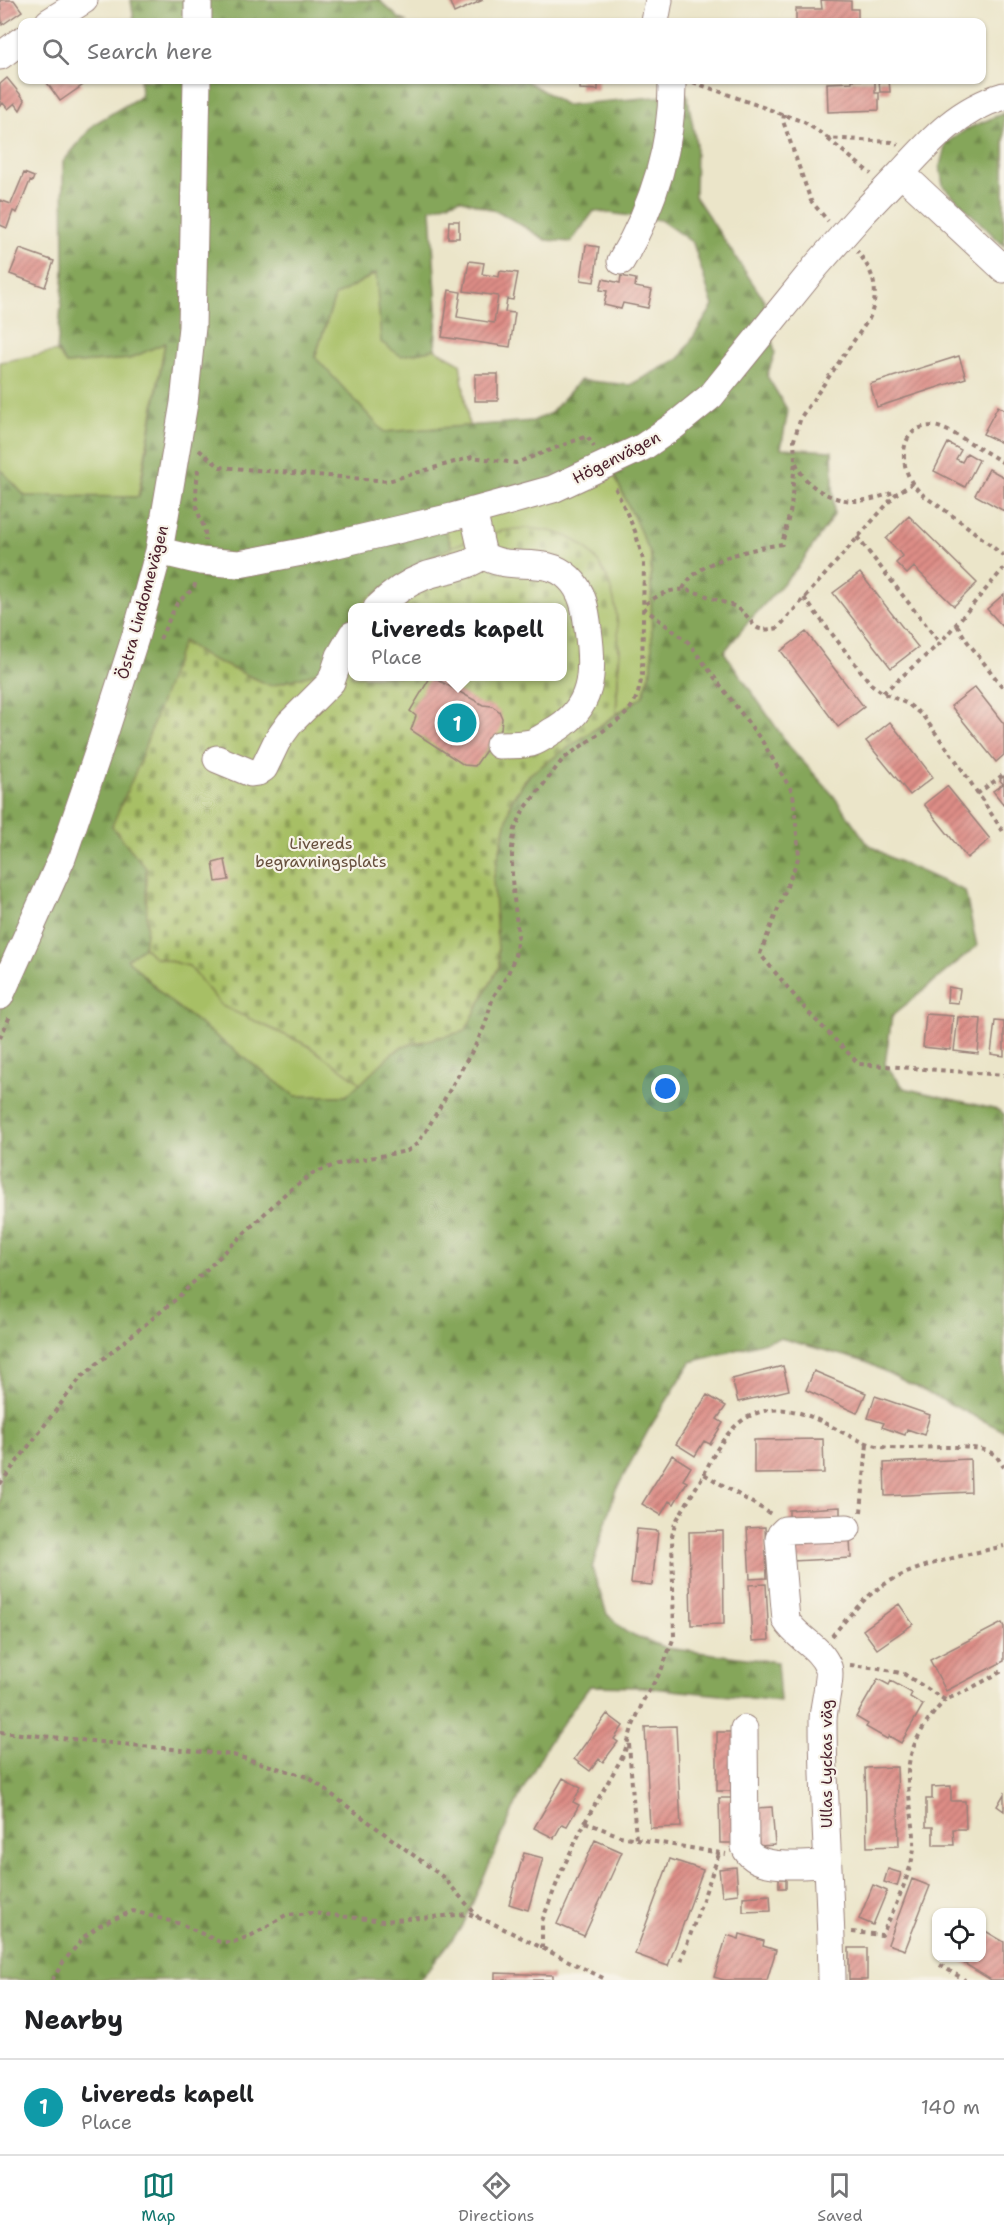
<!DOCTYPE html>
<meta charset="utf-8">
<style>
body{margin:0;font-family:"Shantell Sans",sans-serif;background:#f2f2f2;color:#202124}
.controls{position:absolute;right:18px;bottom:18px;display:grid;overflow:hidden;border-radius:12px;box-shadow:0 2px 4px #0004}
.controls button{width:54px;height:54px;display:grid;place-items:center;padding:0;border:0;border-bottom:2px solid #e0e0e0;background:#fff;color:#202124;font:30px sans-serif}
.you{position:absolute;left:666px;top:1089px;width:21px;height:21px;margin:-15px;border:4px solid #fff;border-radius:50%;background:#1a73e8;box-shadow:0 0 0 9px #1a73e833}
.badge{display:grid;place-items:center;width:39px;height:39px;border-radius:50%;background:#0f766e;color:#fff;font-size:20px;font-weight:700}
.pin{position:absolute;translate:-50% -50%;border:3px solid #fff;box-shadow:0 2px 6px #0006}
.popup{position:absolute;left:348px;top:603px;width:219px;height:78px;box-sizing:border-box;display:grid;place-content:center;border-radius:12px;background:#fff;filter:drop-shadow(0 2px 4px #0005);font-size:20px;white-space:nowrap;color:#757577}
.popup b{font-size:22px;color:#202124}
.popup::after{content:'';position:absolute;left:50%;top:100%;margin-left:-12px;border:12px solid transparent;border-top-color:#fff}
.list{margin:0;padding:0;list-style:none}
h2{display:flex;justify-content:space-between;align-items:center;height:78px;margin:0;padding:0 24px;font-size:26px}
h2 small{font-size:20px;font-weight:400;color:#757577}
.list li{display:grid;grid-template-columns:39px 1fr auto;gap:18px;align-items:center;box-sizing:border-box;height:96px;padding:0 24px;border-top:2px solid #e0e0e0}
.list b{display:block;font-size:22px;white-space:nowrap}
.list p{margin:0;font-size:20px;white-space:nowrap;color:#757577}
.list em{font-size:20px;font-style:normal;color:#757577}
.icon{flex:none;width:33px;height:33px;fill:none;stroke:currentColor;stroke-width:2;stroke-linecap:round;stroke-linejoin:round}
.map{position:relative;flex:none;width:1004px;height:1980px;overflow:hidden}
.search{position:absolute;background:#fff;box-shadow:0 2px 4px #0004;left:18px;right:18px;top:18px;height:66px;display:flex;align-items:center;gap:15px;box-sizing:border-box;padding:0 21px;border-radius:12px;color:#757577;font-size:22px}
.sheet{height:174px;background:#fff}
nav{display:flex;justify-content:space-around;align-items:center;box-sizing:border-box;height:84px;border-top:2px solid #e0e0e0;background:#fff;font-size:16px;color:#757577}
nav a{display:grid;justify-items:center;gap:3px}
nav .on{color:#0f766e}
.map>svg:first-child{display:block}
</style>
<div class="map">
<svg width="1004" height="1980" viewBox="0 0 1004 1980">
<defs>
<pattern id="forest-firs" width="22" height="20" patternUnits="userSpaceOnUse" patternTransform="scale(1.5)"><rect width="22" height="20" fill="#85a65a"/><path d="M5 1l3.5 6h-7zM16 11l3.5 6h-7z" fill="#6f874b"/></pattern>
<pattern id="cemetery-stones" width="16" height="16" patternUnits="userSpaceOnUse" patternTransform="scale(1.5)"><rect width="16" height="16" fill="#a7bf65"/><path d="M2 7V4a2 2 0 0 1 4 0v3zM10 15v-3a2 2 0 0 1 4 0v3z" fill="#8a9b53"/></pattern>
<pattern id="building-hatch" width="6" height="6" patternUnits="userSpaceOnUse" patternTransform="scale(1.5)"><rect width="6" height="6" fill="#dd8d86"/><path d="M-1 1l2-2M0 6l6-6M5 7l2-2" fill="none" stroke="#b5736e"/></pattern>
</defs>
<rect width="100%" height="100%" fill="#f7f3e8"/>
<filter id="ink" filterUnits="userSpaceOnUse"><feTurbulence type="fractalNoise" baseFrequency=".0167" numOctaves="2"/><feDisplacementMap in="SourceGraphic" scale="12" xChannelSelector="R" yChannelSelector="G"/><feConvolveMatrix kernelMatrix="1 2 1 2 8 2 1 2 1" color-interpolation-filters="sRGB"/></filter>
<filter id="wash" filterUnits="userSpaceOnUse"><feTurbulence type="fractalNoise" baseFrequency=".008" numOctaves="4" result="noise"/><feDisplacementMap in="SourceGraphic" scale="24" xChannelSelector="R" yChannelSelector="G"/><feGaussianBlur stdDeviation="1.35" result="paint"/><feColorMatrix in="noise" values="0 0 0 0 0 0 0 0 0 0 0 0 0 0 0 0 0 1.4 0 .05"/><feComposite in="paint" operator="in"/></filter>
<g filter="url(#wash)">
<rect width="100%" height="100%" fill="#ebe5c9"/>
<!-- green -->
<path fill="#a7bf65" stroke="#786f48" stroke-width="1.5" d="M 377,273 L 401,356 L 435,349 L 460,363 L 469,426 L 384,432 L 315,358 L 335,296 Z
M 165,342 L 138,497 L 25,496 L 0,469 L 0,362 L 57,351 L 66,364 L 129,359 Z
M 613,472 L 651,555 L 652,667 L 643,696 L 616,714 L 620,649 L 557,533 C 512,526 494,530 452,547 L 443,524 Z
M 144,947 L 154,957 L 189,966 L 222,1006 L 307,1045 L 361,1083 L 346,1096 L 295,1096 L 168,1000 L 127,959 Z"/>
<!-- forest -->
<path fill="url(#forest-firs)" stroke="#686242" stroke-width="1.5" fill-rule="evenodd" d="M 131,0 L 379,0 L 400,19 L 407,22 L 134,22 Z
M 140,80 L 525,80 L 566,105 L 687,94 L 696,143 L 695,196 L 764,300 L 775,353 L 767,376 L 788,411 L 781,448 L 832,451 L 834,515 L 799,566 L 749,621 L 724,652 L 789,746 L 833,795 L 867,843 L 889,857 L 965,891 L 977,946 L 892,1016 L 885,1064 L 904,1088 L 998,1110 L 1004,1114 L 1004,1431 L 866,1362 L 780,1338 L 691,1362 L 649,1429 L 615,1492 L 592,1568 L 607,1614 L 626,1632 L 666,1648 L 777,1662 L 780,1701 L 641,1687 L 590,1686 L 550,1740 L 518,1799 L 463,1925 L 430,1968 L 419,1980 L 0,1980 L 0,469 L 25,496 L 139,497 L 165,343 L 129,359 L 66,364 L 57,351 L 64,271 L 63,162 L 94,124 L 141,96 ZM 460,199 L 501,213 L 546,240 L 571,242 L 594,211 L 660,220 L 693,243 L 713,306 L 680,358 L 630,385 L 580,380 L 551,413 L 533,421 L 384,432 L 315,357 L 335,296 L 376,273 L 381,342 L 401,356 L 435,349 L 437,309 L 431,209 ZM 613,472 L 651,555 L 652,667 L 643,696 L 530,774 L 511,802 L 493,880 L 499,966 L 465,1031 L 404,1046 L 391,1054 L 346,1096 L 295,1096 L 168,1000 L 127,959 L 144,947 L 147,927 L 146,868 L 112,826 L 129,801 L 183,641 L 204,656 L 271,686 L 352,662 L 352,608 L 551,607 L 464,580 L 439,514 Z
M 1004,113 L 1004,246 L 943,186 L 940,166 L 946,143 L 967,129 Z"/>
<!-- cemetery -->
<path fill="url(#cemetery-stones)" stroke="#786f48" stroke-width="1.5" d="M 529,528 C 538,530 548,530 557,533 C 632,555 619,654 616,714 L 527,776 L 511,801 L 493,880 L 499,966 L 465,1031 L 404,1046 L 391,1054 L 361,1083 L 307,1045 L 222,1006 L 189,966 L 154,957 L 144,947 L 147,927 L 146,868 L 112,826 L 138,766 L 183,641 L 204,656 L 271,686 L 323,671 L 340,632 L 352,616 L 352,676 L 562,676 L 562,608 L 359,607 L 364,601 C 415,565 465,531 529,528 Z"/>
<g id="blocks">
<!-- building -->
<path fill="url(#building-hatch)" d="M 0,0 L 14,0 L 22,11 L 2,25 Z
M 449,0 L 483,0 L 454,13 Z
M 821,0 L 851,1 L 851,9 L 858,9 L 858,22 L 796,22 L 796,9 L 822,9 Z
M 7,78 L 25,100 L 20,110 L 15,103 L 8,109 L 3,103 L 0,106 L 0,84 Z
M 45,80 L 79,80 L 83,85 L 60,101 Z
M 580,80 L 598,80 L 598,90 L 580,89 Z
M 852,80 L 875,80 L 875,93 L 879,93 L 879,110 L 828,112 L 827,83 L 852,82 Z
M 879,80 L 889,80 L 890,92 L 880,92 Z
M 24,173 L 34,177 L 32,182 L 30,181 L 17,213 L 13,211 L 7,228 L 0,225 L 0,200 L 11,204 Z
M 449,221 L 459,221 L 459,238 L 448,238 Z
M 586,245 L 599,247 L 594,282 L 581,280 Z
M 20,249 L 54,261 L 45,287 L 10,274 Z
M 469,261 L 484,263 L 482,274 L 499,277 L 500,271 L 518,273 L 513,300 L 507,299 L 505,312 L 515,313 L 510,347 L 442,337 L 449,290 L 461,292 L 457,317 L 494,323 L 498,296 L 464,291 Z
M 621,276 L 636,279 L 635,287 L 652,290 L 648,308 L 623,303 L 621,309 L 604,305 L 607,291 L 600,290 L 603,279 L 620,283 Z
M 959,356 L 966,378 L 877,407 L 870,384 Z
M 475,374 L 498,374 L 498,401 L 475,401 Z
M 998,406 L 1004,410 L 1004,444 L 983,434 Z
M 948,443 L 961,450 L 956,459 L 962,462 L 967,453 L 979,460 L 965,487 L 934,471 Z
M 989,469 L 1004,477 L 1004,511 L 975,495 Z
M 909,516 L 977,583 L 954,606 L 914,567 L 907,574 L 896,563 L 903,556 L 886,539 Z
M 860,573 L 918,647 L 891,668 L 833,593 Z
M 1004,594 L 1004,628 L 987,609 Z
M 806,632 L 864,707 L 838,727 L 781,651 Z
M 431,676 L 483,705 L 492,706 L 499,711 L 502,718 L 501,729 L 475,766 L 464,765 L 411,730 L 416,716 L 410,711 Z
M 975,687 L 1004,724 L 1004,755 L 996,762 L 951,706 Z
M 890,722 L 933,777 L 910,795 L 866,741 Z
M 1004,776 L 1004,805 L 993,791 L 1003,784 L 1000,780 Z
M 947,786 L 990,839 L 967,858 L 924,804 Z
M 225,860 L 229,880 L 216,882 L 213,863 Z
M 948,987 L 960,989 L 958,1003 L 947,1002 Z
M 926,1014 L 953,1016 L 950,1050 L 923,1047 Z
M 958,1017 L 981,1019 L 978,1054 L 954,1051 Z
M 995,1021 L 1004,1022 L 1004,1056 L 991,1054 Z
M 783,1366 L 789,1390 L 738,1402 L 732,1379 Z
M 814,1371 L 866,1393 L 857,1413 L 806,1390 Z
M 707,1395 L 726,1406 L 717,1419 L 723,1423 L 710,1444 L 704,1441 L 695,1456 L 676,1444 Z
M 875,1396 L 930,1415 L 924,1435 L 907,1429 L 905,1435 L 882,1427 L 884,1423 L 868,1418 Z
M 823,1439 L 824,1473 L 754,1474 L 754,1440 Z
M 672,1455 L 691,1467 L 683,1480 L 687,1482 L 674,1504 L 669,1501 L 661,1515 L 642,1504 Z
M 970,1459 L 971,1492 L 885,1496 L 884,1463 Z
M 840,1507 L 840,1522 L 789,1524 L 789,1510 Z
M 765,1527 L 767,1578 L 750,1579 L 747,1528 Z
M 637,1529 L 658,1531 L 652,1585 L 631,1583 Z
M 723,1531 L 724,1624 L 691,1625 L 689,1532 Z
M 850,1539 L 851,1558 L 792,1561 L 791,1542 Z
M 766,1584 L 769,1640 L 752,1641 L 749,1585 Z
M 899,1604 L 913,1624 L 877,1649 L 863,1630 Z
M 1002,1623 L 1004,1627 L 1004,1661 L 946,1691 L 930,1660 Z
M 878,1679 L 889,1685 L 891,1681 L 912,1693 L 910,1697 L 923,1705 L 901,1743 L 889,1736 L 887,1739 L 866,1727 L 868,1724 L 856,1717 Z
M 607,1714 L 623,1726 L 614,1739 L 618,1742 L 603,1762 L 599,1759 L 590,1771 L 574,1759 Z
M 676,1726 L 681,1827 L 650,1828 L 645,1727 Z
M 717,1732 L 737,1732 L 737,1791 L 717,1791 Z
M 897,1767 L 899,1846 L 867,1847 L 865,1768 Z
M 563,1778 L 581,1788 L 573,1802 L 579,1805 L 567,1826 L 562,1824 L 554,1838 L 534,1828 Z
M 951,1786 L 951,1801 L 965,1801 L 966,1829 L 953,1829 L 954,1845 L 933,1845 L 933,1827 L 926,1827 L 926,1799 L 932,1799 L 932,1787 Z
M 1004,1794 L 1004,1811 L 997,1806 Z
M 719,1798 L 736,1798 L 737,1843 L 720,1843 Z
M 772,1807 L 775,1845 L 759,1846 L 756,1808 Z
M 595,1840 L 622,1852 L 584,1936 L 557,1924 Z
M 524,1853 L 543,1858 L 528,1910 L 509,1904 Z
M 670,1859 L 703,1870 L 668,1966 L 635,1954 Z
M 736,1867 L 738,1894 L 722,1896 L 719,1869 Z
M 888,1869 L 901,1873 L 897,1886 L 884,1882 Z
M 779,1879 L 786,1879 L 786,1888 L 779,1888 Z
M 912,1879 L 930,1886 L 905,1950 L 888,1944 Z
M 873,1885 L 887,1891 L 873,1925 L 859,1919 Z
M 770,1895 L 771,1911 L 743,1912 L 743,1897 Z
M 982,1929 L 1004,1942 L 1004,1980 L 991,1980 L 957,1959 L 958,1958 L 982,1958 Z
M 740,1934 L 764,1941 L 763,1946 L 776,1950 L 767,1980 L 724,1980 L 714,1977 L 727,1935 L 739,1939 Z
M 849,1948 L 867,1948 L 867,1980 L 849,1980 Z
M 495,1973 L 553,1975 L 553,1980 L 495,1980 Z"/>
</g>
</g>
<g filter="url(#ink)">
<use href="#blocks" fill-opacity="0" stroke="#9a827a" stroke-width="1.5"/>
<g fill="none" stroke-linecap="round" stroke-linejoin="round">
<defs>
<path id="minor" d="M 49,22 L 84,0
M 198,22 L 198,0
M 655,22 L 659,0
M 0,56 L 22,40
M 901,173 C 932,139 959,109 1004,96
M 621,261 C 654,206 673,143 672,80
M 473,511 L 483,555 C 510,573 544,554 569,578 C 583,591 586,611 588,629 C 594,672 594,709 551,732 C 545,736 538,741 531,743 C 521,745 509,745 499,745
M 159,551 L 201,561 L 239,564 L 307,551 L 452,517 L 553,489 L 643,447 L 674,426 L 711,396 L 817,265 L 862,214 L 901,173 L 1004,269
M 377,608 C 390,595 407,583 425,576 C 445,569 467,568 483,555
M 217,759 L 251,773 L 258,772 L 264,768 L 277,741 L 290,723 L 331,682 L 340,656 L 352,635
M 0,996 L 62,858 L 99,750 L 135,638 L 159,551 L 184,403 L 192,327 L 197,80
M 744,1729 L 745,1847 C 755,1872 804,1864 827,1864
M 832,1980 C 831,1893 823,1807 823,1720 C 823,1707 832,1676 828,1667 C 820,1646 796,1638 786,1620 L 779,1539 L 781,1534 L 785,1530 L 847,1528"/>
</defs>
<!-- minor casing -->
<use href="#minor" stroke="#9a827a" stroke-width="29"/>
<!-- path -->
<path stroke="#9a827a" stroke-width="4" stroke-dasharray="4.5 4.5" stroke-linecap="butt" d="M 693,82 L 804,122 L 828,138 L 892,142 L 898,145
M 784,114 L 783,121 L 811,201 L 828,221
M 828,139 L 871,174
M 199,450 L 220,467 L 388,481 L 472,457 L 516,463 L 587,436 L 594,447
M 796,463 C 806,490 839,505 866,500 C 875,499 885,495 894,492 L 896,494
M 1004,463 C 989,455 946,425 931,426 C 896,427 899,470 917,489 C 926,499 940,506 950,514 C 969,527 986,542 1004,556
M 198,469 C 197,482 195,495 197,508 C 200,521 207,528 205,541
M 913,483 L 896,494 L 778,628 C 749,634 757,622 739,609 C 734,605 724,603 717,600 C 685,587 672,584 643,606 L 646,610 L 688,642 L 762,741 L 793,793 L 799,856 L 760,954 L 807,1011 L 859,1064 L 1004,1075
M 857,537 L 940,643
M 683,589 C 697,559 753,549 782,544 L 791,508 L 795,460 L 794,440 L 801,417 L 869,319 C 880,293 875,273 857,251
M 804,598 L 871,684 L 883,693 L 908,704 L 923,716 L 957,762 L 1004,833
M 957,625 L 967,641 L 1004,689
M 160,639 L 177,603 L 194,588 L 196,580
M 883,693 L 940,643 L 1004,568
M 977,794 L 1004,774
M 0,1038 L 10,1016
M 704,1474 C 715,1451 730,1422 757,1413 C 804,1397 839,1440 882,1447 C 910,1452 977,1439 996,1456 C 999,1459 1001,1464 1004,1467
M 0,1484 L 81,1377 L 175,1300 L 286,1193 L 313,1173 L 338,1164 L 407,1151 L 417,1144 L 426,1131 L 475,1046 L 485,1025 L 493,997 L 507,976 L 515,956 L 518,935 L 512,880 L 512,848 L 515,829 L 523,811 L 563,759 L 620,719 C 635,707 639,693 642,675 L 644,563 L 635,531 L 614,485
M 861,1512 L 867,1444
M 832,1636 C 844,1622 856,1607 870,1595 C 903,1566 962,1556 1004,1546
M 850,1665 L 879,1668 L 904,1674 L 945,1700 L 966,1691 L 1004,1670
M 0,1732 L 233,1755 L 308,1777 L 443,1877 L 478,1917
M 629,1744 L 636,1839
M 585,1822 L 624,1754 L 632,1728 L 644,1699 L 661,1671 L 674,1637 L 672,1536 L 675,1523 L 704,1474 L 771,1514
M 852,1932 L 882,1935 C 892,1914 913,1869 914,1847 C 915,1823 907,1798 908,1773 C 909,1745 926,1721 945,1700
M 542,1948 L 542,1921 L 562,1870 L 585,1822 L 620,1836 L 726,1854
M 681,1961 L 719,1854
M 940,1965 L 965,1980
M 52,1980 L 64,1961 L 85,1936 L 100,1925 L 133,1911 L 181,1924 L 220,1942 L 234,1942 L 252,1935 L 286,1915 L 312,1913 L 383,1921 L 469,1914 L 494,1924 L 607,1980"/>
<!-- minor -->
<use href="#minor" stroke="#fff" stroke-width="27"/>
</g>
</g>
<g text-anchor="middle" stroke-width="4.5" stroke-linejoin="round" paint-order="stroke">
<!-- street labels -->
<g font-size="16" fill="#4a1f2b" stroke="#f7f3e8">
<text transform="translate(616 457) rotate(-27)" y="6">Högenvägen</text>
<text transform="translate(142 602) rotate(-75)" y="6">Östra Lindomevägen</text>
<text transform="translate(826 1764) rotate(-90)" y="6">Ullas Lyckas väg</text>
</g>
<!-- park labels -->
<g font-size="16" fill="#664f3c" stroke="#f7f3e8">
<text x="321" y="849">Livereds<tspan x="321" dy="18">begravningsplats</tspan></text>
</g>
</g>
</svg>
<div class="controls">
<button><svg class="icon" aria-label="locate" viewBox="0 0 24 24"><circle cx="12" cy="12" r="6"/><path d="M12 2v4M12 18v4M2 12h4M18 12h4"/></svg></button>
</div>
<div class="you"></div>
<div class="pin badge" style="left:457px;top:723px;background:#0f9aa8">1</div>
<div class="popup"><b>Livereds kapell</b>Place</div>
<div class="search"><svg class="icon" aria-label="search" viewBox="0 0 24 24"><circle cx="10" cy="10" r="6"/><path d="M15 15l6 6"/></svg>Search here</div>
</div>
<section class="sheet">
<h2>Nearby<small></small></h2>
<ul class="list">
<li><span class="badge" style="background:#0f9aa8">1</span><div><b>Livereds kapell</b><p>Place</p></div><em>140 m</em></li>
</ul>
</section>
<nav>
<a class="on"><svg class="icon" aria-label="map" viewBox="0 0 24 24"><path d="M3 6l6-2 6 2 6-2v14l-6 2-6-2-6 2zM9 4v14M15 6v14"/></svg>Map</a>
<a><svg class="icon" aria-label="directions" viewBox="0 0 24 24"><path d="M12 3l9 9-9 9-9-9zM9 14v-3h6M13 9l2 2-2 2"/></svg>Directions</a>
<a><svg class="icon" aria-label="saved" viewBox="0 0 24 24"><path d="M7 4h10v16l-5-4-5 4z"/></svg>Saved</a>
</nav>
